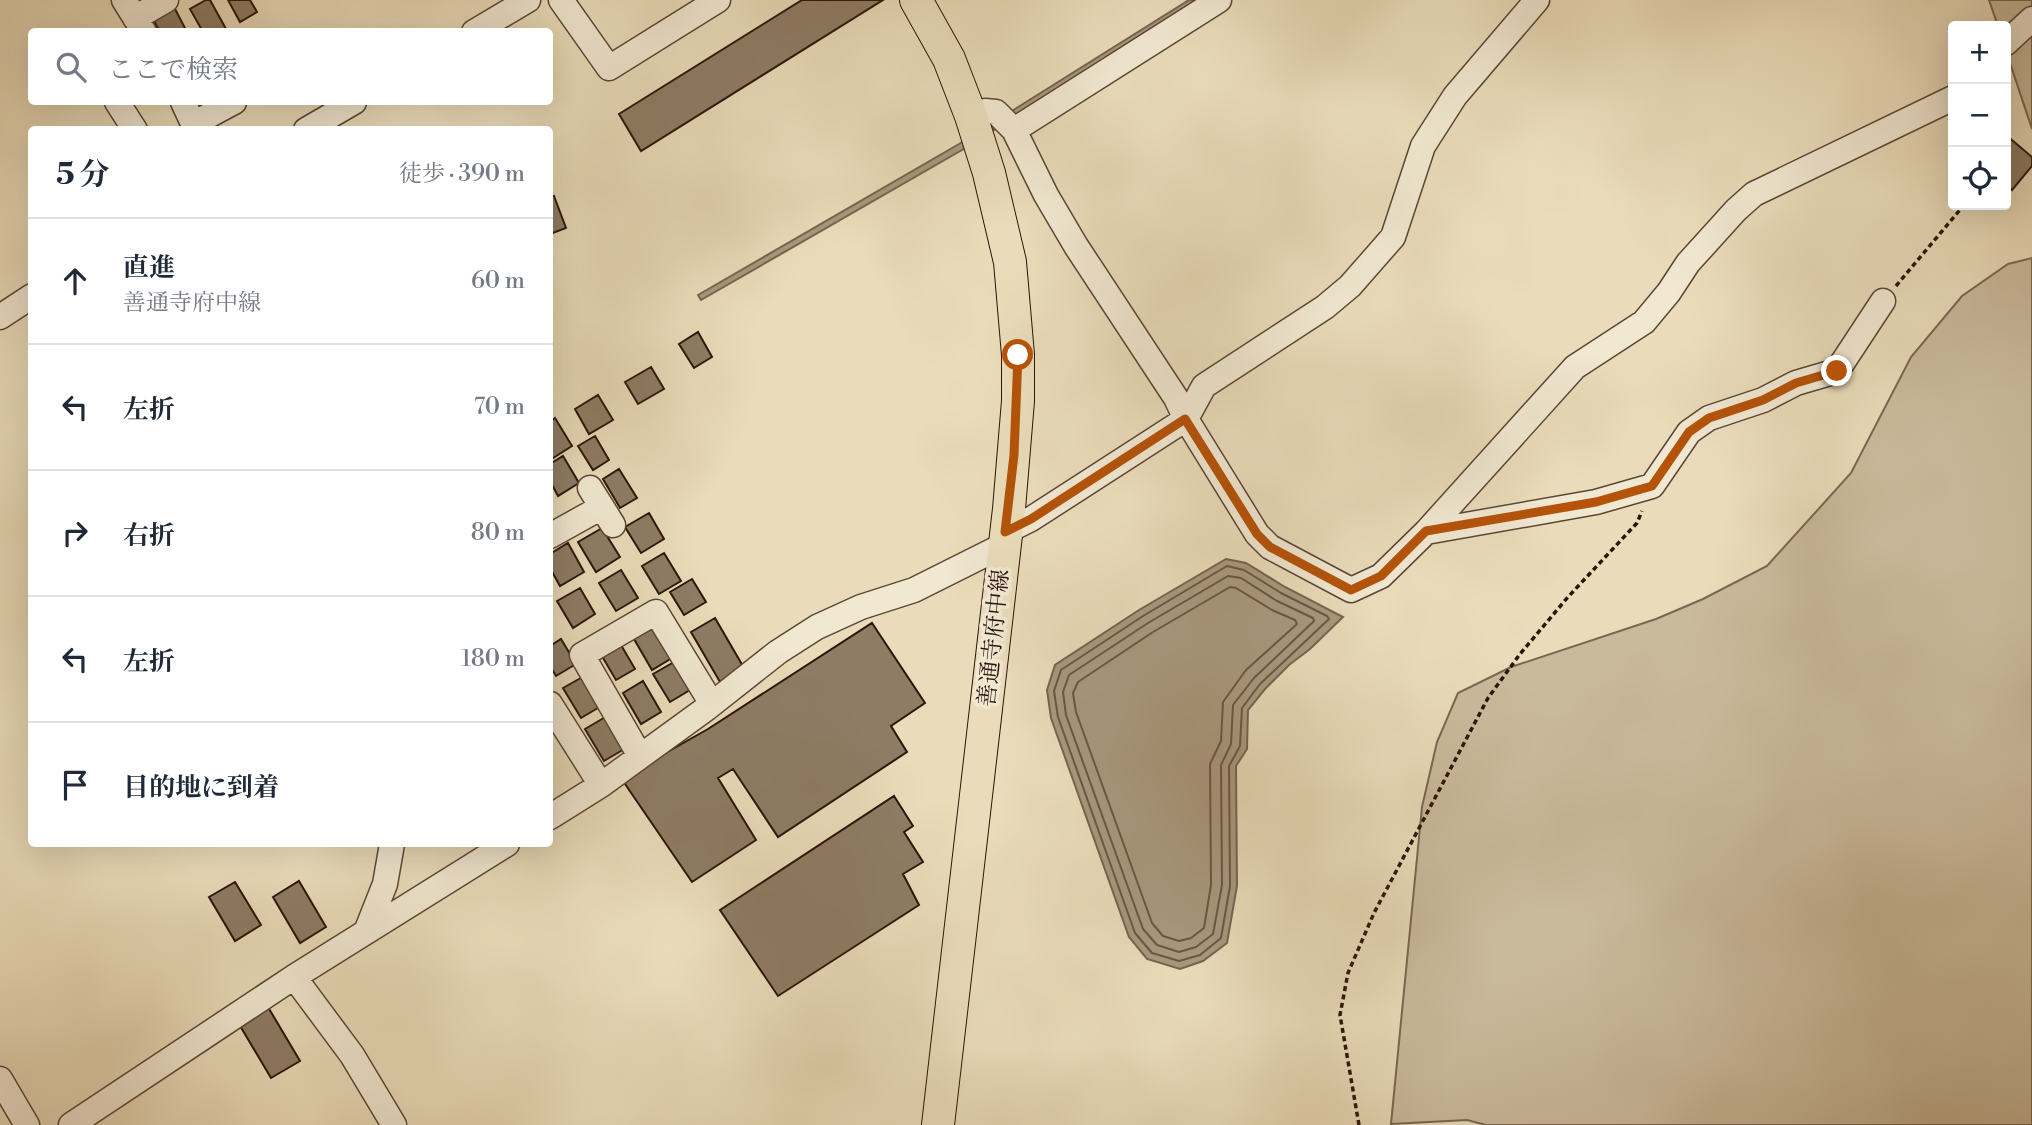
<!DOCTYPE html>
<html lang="ja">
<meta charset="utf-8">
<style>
body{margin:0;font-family:"Libre Bodoni","Noto Serif JP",serif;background:#f6f6f7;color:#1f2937}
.controls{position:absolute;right:21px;top:21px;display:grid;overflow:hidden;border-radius:7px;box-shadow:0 7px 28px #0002}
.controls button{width:63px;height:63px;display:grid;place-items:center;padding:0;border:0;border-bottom:2px solid #e0e1e3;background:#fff;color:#1f2937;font:35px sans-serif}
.stop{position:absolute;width:21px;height:21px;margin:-16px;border:5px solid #b45309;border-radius:50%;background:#fff}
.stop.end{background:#b45309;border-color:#fff;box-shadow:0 2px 7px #0008}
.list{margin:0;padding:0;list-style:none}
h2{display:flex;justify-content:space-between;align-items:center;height:91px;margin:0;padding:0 28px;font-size:30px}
h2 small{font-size:23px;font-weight:400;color:#747a83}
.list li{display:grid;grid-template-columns:46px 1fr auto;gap:21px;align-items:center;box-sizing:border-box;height:126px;padding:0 28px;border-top:2px solid #e0e1e3}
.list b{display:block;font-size:26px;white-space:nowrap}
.list p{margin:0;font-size:23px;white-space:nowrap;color:#747a83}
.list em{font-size:23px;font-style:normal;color:#747a83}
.icon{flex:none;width:38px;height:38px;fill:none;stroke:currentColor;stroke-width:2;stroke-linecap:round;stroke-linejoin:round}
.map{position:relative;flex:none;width:2032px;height:1125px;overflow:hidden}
.search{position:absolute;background:#fff;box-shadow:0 7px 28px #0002;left:28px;top:28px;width:525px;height:77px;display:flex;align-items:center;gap:18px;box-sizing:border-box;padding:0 24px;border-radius:7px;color:#747a83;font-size:26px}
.panel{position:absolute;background:#fff;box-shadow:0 7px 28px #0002;left:28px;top:126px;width:525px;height:721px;border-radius:7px}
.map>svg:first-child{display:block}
</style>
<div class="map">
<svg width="2032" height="1125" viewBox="0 0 2032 1125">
<rect width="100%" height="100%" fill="#eadcba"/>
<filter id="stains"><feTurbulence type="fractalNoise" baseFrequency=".00286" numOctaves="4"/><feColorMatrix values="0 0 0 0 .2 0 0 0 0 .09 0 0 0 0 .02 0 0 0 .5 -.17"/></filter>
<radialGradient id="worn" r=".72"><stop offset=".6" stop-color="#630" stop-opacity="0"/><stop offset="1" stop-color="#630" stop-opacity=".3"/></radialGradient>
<!-- green -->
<path fill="#caba9c" stroke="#7a6752" stroke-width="2" d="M 1989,0 L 2032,0 L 2032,129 L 2006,51 L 2006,26 L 1998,26 Z
M 2032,258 L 2032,1125 L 1486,1125 L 1467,1120 L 1391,1124 L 1422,807 L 1437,742 L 1458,693 L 1511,667 L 1656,619 L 1703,599 L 1767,566 L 1851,473 L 1911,357 L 1962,296 L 2008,264 Z"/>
<!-- water -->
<path fill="#a9987e" stroke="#77634f" stroke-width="2" d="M 1189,0 L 1202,0 L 962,150 L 701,300 L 698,295 L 959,144 Z
M 1226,559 L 1246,563 L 1285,587 L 1343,617 L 1310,649 L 1289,665 L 1265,689 L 1248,710 L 1247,749 L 1236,766 L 1237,886 L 1227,943 L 1203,961 L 1180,969 L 1147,959 L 1129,937 L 1051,718 L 1047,690 L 1055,665 L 1139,610 Z"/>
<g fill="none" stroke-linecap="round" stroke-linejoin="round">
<!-- shore -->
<path stroke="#6a5644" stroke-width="2" d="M 1227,566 L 1244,570 L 1281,593 L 1327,616 L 1329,619 L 1260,684 L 1242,708 L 1240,746 L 1229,766 L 1230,886 L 1221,938 L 1200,955 L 1179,961 L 1152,953 L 1135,933 L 1058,717 L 1054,691 L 1061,670 L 1143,616 Z
M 1228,576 L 1241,578 L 1277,601 L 1313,618 L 1314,621 L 1254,678 L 1233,705 L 1231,744 L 1221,765 L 1222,885 L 1213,934 L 1196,947 L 1179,952 L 1157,945 L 1143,929 L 1066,715 L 1063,692 L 1069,675 L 1148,623 Z
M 1230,587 L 1236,588 L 1272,610 L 1295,620 L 1297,624 L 1246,670 L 1223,702 L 1221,741 L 1210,764 L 1211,885 L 1204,928 L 1191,938 L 1179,941 L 1163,936 L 1152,923 L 1076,712 L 1073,693 L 1078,682 L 1153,632 Z"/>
</g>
<!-- building -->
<path fill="#8e7c65" stroke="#2b1409" stroke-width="2" d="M 206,0 L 210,0 L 226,29 L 221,32 L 203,32 L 190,9 Z
M 228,0 L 250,0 L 257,12 L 240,22 Z
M 802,0 L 883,0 L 641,151 L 619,114 Z
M 173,5 L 187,32 L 160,32 L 152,17 Z
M 2006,135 L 2032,157 L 2032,166 L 2012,190 L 2006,185 Z
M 554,196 L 566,228 L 550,234 L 550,197 Z
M 698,332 L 712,357 L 694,368 L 679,344 Z
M 651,367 L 664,389 L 638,404 L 625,382 Z
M 598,395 L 613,420 L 589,434 L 575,409 Z
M 555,418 L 572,446 L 550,460 L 550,422 Z
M 595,436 L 609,460 L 593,470 L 578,446 Z
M 563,456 L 579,483 L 558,496 L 550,481 L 550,464 Z
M 619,469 L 637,498 L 620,508 L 603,479 Z
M 649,513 L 664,539 L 641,553 L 625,527 Z
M 602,528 L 620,557 L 596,572 L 578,542 Z
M 568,543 L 584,572 L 560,586 L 550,568 L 550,554 Z
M 664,553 L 681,581 L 659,594 L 642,566 Z
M 621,570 L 638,598 L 616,611 L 599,583 Z
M 692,579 L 706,602 L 684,615 L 670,592 Z
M 580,588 L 595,614 L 573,628 L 557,601 Z
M 715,618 L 744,668 L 720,682 L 691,632 Z
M 872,623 L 925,703 L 891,726 L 907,752 L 778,837 L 733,769 L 718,778 L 756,840 L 692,882 L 621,778 L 708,729 Z
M 653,627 L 672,658 L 652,670 L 634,639 Z
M 561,639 L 576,664 L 556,676 L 550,666 L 550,646 Z
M 618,640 L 635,669 L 616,680 L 599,651 Z
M 674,662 L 690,690 L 670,702 L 653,674 Z
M 586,675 L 603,705 L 581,718 L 563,688 Z
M 643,681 L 661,712 L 641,724 L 623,693 Z
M 607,716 L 626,748 L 604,761 L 585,729 Z
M 894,796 L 913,826 L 904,832 L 923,862 L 903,874 L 919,905 L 778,996 L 720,910 Z
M 299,881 L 326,927 L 300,943 L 273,897 Z
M 235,882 L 261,925 L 235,941 L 209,897 Z
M 268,1007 L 300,1061 L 271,1078 L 239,1024 Z"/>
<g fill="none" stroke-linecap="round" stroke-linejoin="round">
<defs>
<path id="minor" d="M 124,0 L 144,32
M 561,0 L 609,68 L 718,0
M 135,18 L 166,0
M 474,32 L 528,0
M 2006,43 L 2032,19
M 117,102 L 135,130
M 183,102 L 196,130
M 971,116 L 985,111 L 996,112 L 1014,130 L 1219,0
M 193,124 L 234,102
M 306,130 L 354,102
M 1014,130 L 1046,195 L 1076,246 L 1176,398 L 1186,419 L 1257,534 L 1270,547 L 1351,590 L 1381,576 L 1426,532 L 1575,367 L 1644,322 L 1669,292 L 1688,263 L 1736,210 L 1754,194 L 1953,98
M 0,317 L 32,296
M 590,488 L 613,525
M 1005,532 L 1031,519 L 1186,419 L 1204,386 L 1325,307 L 1350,286 L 1393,237 L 1423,146 L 1455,96 L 1537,0
M 1426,532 L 1596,502 L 1652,486 L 1689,432 L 1709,418 L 1763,400 L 1796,383 L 1837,371 L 1883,301
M 550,536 L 602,507
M 550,704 L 601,785
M 640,756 L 582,655 L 656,612 L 712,704
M 550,817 L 601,785 L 707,708 L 778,652 L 817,627 L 861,607 L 914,590 L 1004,545
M 366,932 L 385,884 L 392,844
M 294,977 L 352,1055 L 394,1125
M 0,1079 L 27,1125
M 71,1125 L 294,977 L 507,844"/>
<path id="major" d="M 916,0 L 949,59 L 971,116 L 989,173 L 1010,262 L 1018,355 L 1018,401 L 1009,509 L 938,1125"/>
</defs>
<!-- minor casing -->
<use href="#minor" stroke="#5b4635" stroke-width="27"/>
<!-- major casing -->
<use href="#major" stroke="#2b1409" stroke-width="34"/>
<!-- path -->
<path stroke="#2b1409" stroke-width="3.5" stroke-dasharray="5 3.5" stroke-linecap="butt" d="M 1896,286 L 1964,205
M 1359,1125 L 1340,1015 L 1348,973 L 1374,913 L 1488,698 L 1520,654 L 1568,597 L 1637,523 L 1642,511"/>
<!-- minor -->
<use href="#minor" stroke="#f1e8d2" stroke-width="24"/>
<!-- major -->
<use href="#major" stroke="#eadcba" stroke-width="32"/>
</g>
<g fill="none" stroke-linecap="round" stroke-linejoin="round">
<!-- route -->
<path stroke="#b45309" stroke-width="9" d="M 1018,355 L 1014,455 L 1005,532 L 1031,519 L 1185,419 L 1257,534 L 1270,547 L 1351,590 L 1381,576 L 1426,531 L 1596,502 L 1652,486 L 1689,432 L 1709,418 L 1763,400 L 1796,383 L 1837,371"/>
</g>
<g text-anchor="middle" stroke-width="7" stroke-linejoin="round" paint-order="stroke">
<!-- street labels -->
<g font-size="23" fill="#2b1409" stroke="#f1e8d2">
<text transform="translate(993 638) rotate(-84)" y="8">善通寺府中線</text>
</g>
</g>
<rect width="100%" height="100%" filter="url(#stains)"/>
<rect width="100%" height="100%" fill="url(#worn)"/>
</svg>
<div class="controls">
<button>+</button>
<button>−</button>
<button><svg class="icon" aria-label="locate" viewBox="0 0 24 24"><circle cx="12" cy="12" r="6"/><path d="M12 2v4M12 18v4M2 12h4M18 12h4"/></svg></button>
</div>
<div class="stop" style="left:1018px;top:355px"></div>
<div class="stop end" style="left:1837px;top:371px"></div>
<div class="search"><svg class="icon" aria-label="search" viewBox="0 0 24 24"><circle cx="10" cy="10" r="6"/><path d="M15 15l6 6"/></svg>ここで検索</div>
<section class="panel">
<h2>5 分<small>徒歩 · 390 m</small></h2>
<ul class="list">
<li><svg class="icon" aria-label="ahead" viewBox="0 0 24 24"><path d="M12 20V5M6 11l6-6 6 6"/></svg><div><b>直進</b><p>善通寺府中線</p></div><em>60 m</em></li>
<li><svg class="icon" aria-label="left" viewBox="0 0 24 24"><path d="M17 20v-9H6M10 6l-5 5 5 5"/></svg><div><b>左折</b></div><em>70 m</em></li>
<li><svg class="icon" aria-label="right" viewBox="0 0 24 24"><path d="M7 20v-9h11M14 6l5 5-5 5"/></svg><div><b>右折</b></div><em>80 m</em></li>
<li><svg class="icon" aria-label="left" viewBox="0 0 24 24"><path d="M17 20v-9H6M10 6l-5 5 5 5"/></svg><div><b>左折</b></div><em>180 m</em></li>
<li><svg class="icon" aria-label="arrive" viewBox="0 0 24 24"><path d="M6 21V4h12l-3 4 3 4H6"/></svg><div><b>目的地に到着</b></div></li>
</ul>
</section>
</div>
